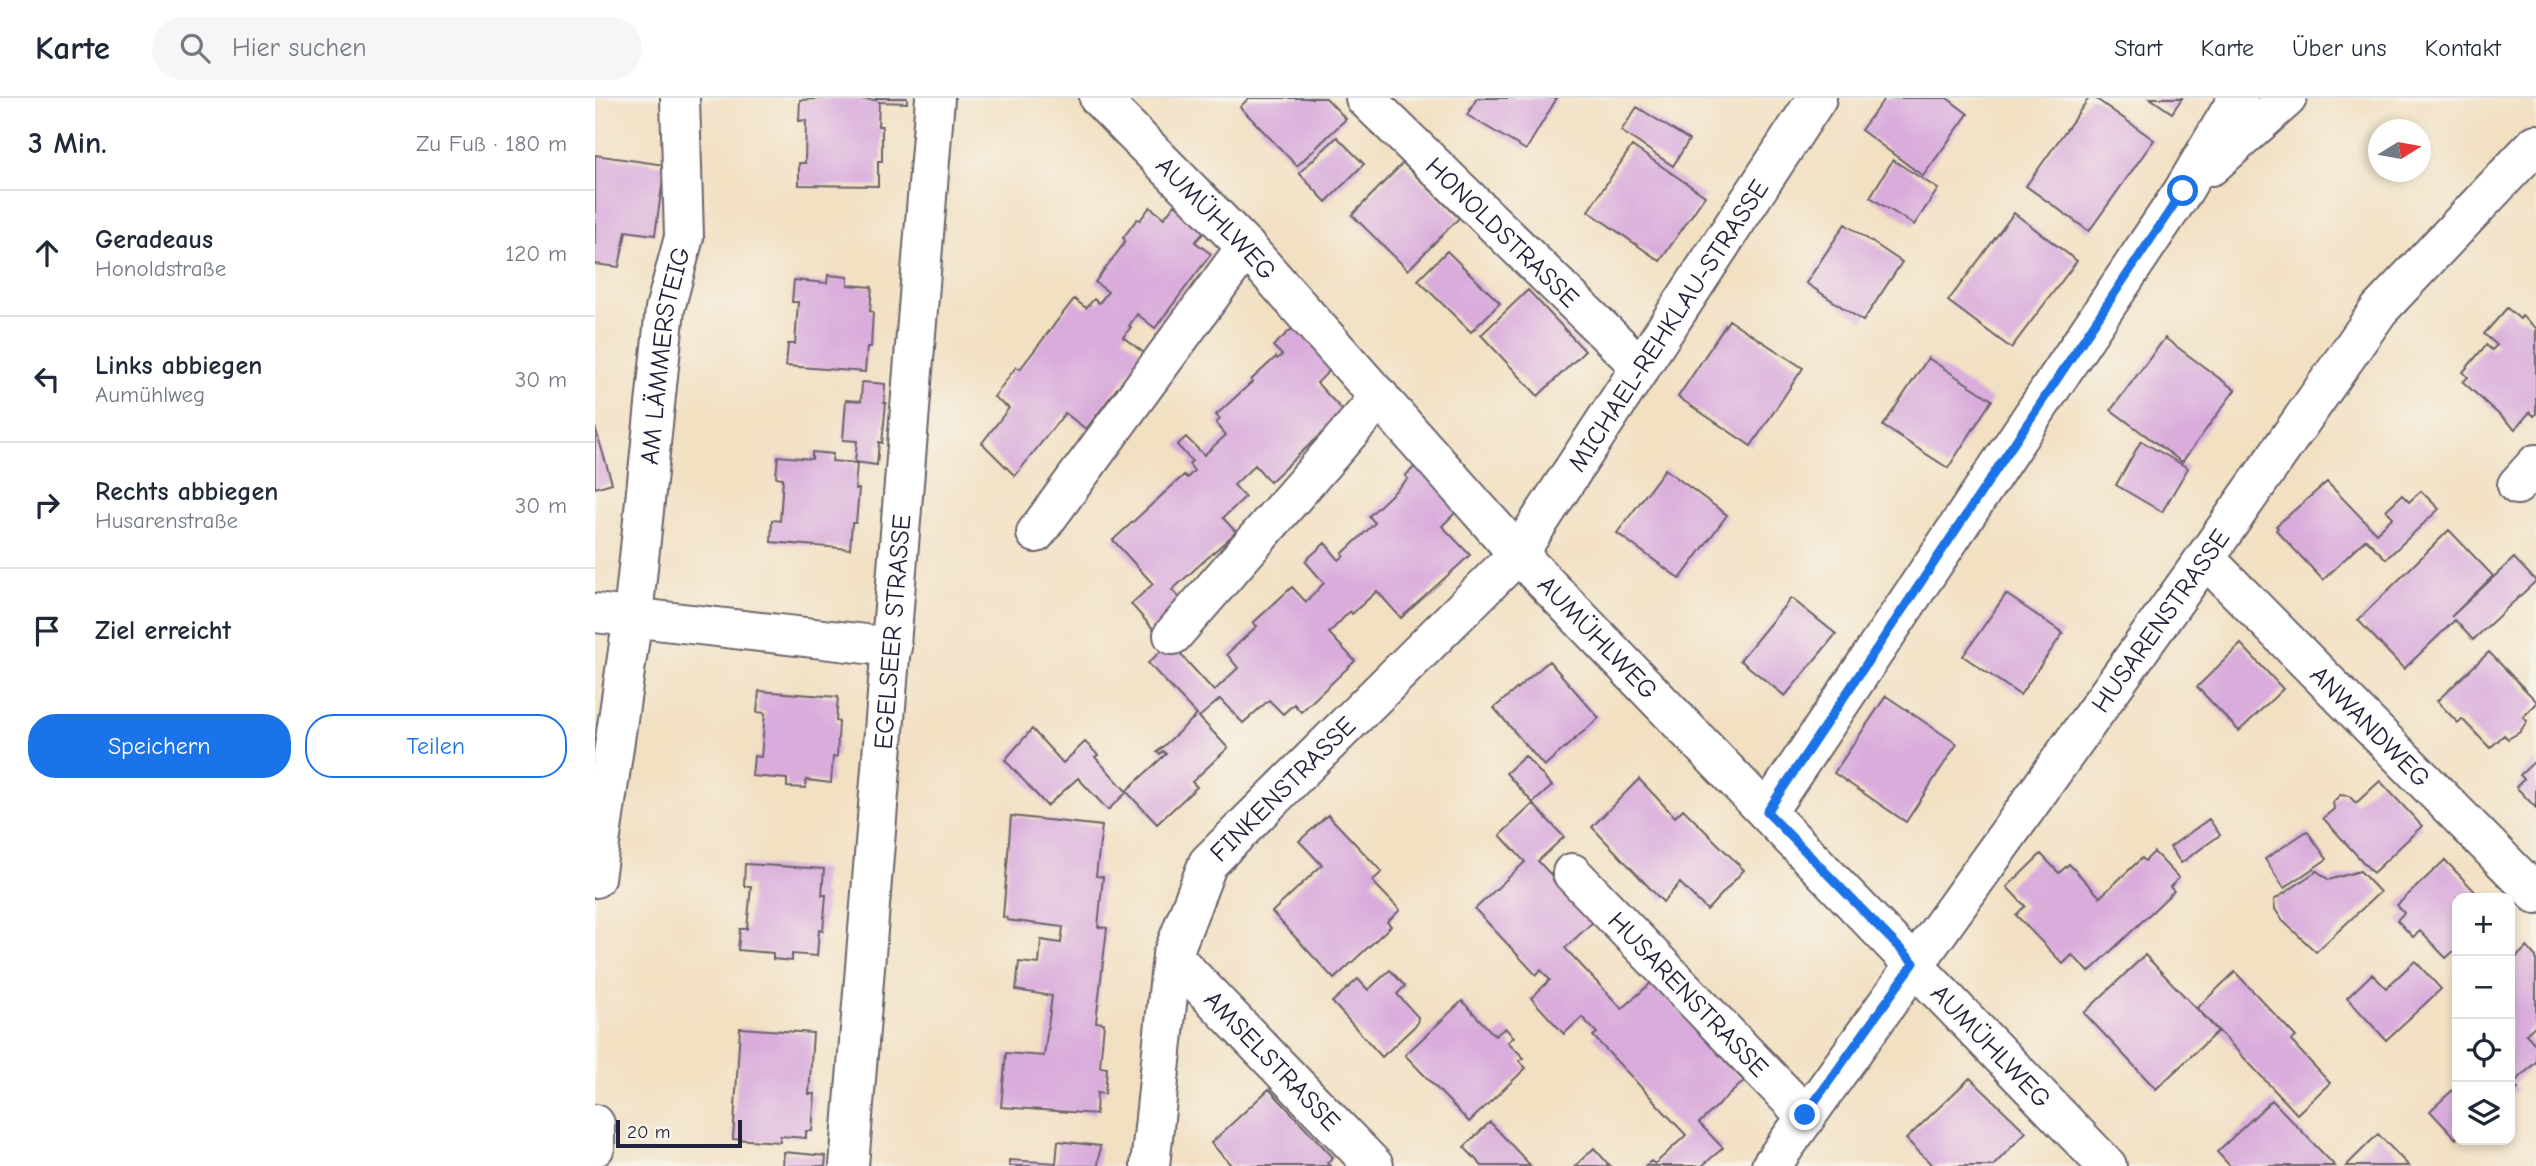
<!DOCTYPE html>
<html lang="de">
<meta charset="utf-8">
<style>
body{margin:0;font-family:"Comic Neue",sans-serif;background:#f6f6f7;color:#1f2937}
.controls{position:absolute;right:21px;bottom:21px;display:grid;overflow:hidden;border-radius:14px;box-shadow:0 4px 10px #0003}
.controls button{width:63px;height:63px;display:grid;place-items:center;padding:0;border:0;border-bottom:2px solid #e0e1e3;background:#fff;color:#1f2937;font:35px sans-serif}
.compass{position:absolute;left:1773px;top:21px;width:63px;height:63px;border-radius:50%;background:#fff;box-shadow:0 4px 10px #0003;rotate:79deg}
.scale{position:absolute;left:21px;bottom:18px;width:126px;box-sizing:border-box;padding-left:7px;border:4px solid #22223b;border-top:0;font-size:19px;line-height:24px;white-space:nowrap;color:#22223b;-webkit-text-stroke:5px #f7f3e8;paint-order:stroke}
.stop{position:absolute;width:21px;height:21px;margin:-16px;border:5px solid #1a73e8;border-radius:50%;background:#fff}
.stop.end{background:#1a73e8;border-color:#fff;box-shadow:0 2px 7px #0008}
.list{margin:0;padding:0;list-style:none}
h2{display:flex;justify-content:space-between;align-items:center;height:91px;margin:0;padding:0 28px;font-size:30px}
h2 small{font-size:23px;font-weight:400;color:#747a83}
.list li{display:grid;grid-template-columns:46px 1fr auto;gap:21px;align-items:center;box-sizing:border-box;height:126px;padding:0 28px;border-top:2px solid #e0e1e3}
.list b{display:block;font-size:26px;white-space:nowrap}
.list p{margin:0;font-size:23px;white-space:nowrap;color:#747a83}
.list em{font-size:23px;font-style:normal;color:#747a83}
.actions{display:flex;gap:14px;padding:21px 28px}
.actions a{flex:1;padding:16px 0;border:2px solid #1a73e8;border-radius:28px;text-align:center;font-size:24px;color:#1a73e8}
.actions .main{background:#1a73e8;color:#fff}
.icon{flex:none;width:38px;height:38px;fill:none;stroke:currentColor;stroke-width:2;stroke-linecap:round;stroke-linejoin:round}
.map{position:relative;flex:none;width:1941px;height:1068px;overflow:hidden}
header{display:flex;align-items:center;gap:42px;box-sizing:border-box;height:98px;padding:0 35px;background:#fff;border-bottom:2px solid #e0e1e3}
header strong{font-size:33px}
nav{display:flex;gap:38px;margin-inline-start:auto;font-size:24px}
.search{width:490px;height:63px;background:#f6f6f7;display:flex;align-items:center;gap:18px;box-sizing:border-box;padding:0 24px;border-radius:38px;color:#747a83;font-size:26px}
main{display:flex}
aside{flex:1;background:#fff}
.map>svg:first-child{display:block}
</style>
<header>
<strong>Karte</strong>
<div class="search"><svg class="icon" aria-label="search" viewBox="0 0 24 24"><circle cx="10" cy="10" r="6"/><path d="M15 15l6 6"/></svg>Hier suchen</div>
<nav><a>Start</a><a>Karte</a><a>Über uns</a><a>Kontakt</a></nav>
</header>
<main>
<aside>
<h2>3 Min.<small>Zu Fuß · 180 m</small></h2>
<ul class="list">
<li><svg class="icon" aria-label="ahead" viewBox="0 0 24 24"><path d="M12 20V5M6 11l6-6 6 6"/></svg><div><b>Geradeaus</b><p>Honoldstraße</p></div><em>120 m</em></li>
<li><svg class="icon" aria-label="left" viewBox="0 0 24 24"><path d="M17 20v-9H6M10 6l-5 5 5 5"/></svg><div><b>Links abbiegen</b><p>Aumühlweg</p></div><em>30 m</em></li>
<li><svg class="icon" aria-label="right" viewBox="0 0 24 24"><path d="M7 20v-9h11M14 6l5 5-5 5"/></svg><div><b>Rechts abbiegen</b><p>Husarenstraße</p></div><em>30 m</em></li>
<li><svg class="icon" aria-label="arrive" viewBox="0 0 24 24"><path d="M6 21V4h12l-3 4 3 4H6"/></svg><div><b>Ziel erreicht</b></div></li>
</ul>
<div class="actions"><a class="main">Speichern</a><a>Teilen</a></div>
</aside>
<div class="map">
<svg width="1941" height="1068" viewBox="0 0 1941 1068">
<rect width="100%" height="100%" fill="#f7f3e8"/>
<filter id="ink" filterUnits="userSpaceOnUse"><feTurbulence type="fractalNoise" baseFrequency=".0143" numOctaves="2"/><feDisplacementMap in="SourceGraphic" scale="14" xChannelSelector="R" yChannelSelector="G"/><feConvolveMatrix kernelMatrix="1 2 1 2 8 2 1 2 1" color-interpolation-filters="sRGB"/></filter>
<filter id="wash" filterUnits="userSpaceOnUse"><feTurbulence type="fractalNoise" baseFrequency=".00686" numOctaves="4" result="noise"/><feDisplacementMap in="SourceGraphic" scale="28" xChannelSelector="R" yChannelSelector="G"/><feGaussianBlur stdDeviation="1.57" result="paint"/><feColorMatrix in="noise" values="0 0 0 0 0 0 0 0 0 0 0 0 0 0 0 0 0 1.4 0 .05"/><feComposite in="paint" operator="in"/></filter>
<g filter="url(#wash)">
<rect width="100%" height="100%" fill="#f2e0c3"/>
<g id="blocks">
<!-- building -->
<path fill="#d9acdc" d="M 239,0 L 281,2 L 281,0 L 312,0 L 312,5 L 284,4 L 283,28 L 287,28 L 287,63 L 283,63 L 283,88 L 204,87 L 204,65 L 210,65 L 211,22 L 204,23 L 205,2 Z
M 654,0 L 731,0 L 751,21 L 702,68 L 645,9 Z
M 882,0 L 962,0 L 931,52 L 872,17 Z
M 1290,0 L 1352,0 L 1373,16 L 1328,78 L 1266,32 Z
M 1494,0 L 1500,0 L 1559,42 L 1494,133 L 1431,88 Z
M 1555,0 L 1587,0 L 1577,15 Z
M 1042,9 L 1094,42 L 1078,68 L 1026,33 Z
M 742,39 L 769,66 L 731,104 L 704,75 Z
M 1037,48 L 1110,98 L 1065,163 L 993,113 Z
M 0,57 L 70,67 L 60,137 L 31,133 L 24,169 L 0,166 Z
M 1298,62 L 1343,91 L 1319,127 L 1275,99 Z
M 808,65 L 864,120 L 813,172 L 757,117 Z
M 580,106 L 588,113 L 595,107 L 615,128 L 600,144 L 616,156 L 560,230 L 542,216 L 534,228 L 536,229 L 528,239 L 549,255 L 491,331 L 470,315 L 420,378 L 387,345 L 414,310 L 399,299 L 421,269 L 425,271 L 479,201 L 491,210 L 499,201 L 504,205 L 513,194 L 500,184 L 528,147 L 530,142 L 528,140 L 542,121 L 545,122 L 555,109 L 569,120 Z
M 1419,115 L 1482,163 L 1416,250 L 1353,203 Z
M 1250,126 L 1307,164 L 1268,223 L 1211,185 Z
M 852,153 L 905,205 L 876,234 L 823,182 Z
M 233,177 L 253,179 L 253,187 L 277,189 L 275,213 L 278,214 L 276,249 L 272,249 L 270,274 L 191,268 L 193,246 L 200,246 L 203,204 L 197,204 L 199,182 L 232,185 Z
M 933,192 L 990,253 L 943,298 L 886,237 Z
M 1912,210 L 1925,221 L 1927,218 L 1941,230 L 1941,316 L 1939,318 L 1935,314 L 1920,331 L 1868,284 L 1873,279 L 1868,274 L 1891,247 L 1897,252 L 1902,247 L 1889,236 Z
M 1134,222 L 1208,270 L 1156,348 L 1083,299 Z
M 700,228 L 738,269 L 722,285 L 749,314 L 675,384 L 660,367 L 639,387 L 650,399 L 628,420 L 641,434 L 577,492 L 597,513 L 567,541 L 536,506 L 558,486 L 518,442 L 589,377 L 592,380 L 599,373 L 594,366 L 597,363 L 582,347 L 591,339 L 609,357 L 631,337 L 621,325 L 625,321 L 621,317 L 657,284 L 656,282 L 681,259 L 682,261 L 687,257 L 678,248 Z
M 1570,240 L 1640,292 L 1587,364 L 1516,312 Z
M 1333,260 L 1397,302 L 1353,370 L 1288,328 Z
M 267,284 L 290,286 L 289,305 L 291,305 L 287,345 L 284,344 L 282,367 L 260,364 L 262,343 L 248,342 L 251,302 L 266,303 Z
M 0,329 L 17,385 L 0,390 Z
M 1546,343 L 1593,370 L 1567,414 L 1521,387 Z
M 217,354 L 238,356 L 237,363 L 262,365 L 260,391 L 264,391 L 261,425 L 257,425 L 255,451 L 176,444 L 177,422 L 185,423 L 188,380 L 181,379 L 183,358 L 217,361 Z
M 829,360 L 869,406 L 847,428 L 875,457 L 806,520 L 782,493 L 757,516 L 755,513 L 734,535 L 760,563 L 706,614 L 699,606 L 688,616 L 674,602 L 648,625 L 625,601 L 604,619 L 633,650 L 597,684 L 602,689 L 562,726 L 531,693 L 571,656 L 568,653 L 565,656 L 562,654 L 602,617 L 553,565 L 575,545 L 619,593 L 643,570 L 632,556 L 662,528 L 658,525 L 697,489 L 711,504 L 729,485 L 710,463 L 730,445 L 744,462 L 749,458 L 747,456 L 780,425 L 774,418 L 813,381 L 810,378 Z
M 1070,371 L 1132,417 L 1085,481 L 1022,435 Z
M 1732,384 L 1781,435 L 1798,419 L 1791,412 L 1807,397 L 1814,404 L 1826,393 L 1844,411 L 1791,461 L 1771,441 L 1728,482 L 1681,432 L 1683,430 L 1681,428 Z
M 1854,432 L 1898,478 L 1856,519 L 1919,460 L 1941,483 L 1878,542 L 1860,522 L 1809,571 L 1763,522 Z
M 1411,496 L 1468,535 L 1425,597 L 1368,558 Z
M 1196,500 L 1241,536 L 1190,598 L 1145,562 Z
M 1646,546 L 1688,591 L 1644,633 L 1602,589 Z
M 1894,554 L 1941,603 L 1941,606 L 1928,619 L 1932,623 L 1925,634 L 1913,641 L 1909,637 L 1895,650 L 1867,621 L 1863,625 L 1842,603 Z
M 954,563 L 1004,620 L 949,668 L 899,610 Z
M 164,593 L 243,599 L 241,623 L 244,624 L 242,659 L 238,659 L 236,685 L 211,682 L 211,690 L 192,689 L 192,681 L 157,678 L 159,658 L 166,659 L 170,615 L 162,614 Z
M 1291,598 L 1362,646 L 1311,724 L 1239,675 Z
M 437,631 L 468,665 L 490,644 L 503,657 L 500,659 L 532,694 L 513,712 L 483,680 L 452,708 L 410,662 Z
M 930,658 L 957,688 L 938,705 L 911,675 Z
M 1941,662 L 1941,710 L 1921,689 L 1929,681 L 1925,677 Z
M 1044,681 L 1080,719 L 1088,711 L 1149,772 L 1112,812 L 1085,785 L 1068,804 L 997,729 Z
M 1785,683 L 1827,728 L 1778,775 L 1728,720 L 1739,711 L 1738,704 L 1745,697 L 1754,698 L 1761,705 Z
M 938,706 L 969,739 L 943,763 L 999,823 L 970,850 L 1027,911 L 1057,884 L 1149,983 L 1104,1025 L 1128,1050 L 1107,1068 L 1050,1068 L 1056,1063 L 1060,1066 L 1091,1037 L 998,938 L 1002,935 L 987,919 L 969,936 L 936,900 L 955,882 L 946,872 L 941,877 L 880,811 L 930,764 L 905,737 Z
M 733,717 L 787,774 L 777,783 L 805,812 L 792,824 L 796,828 L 739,881 L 677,814 L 727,767 L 704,743 Z
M 416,718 L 507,728 L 501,778 L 508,779 L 503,829 L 512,830 L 501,924 L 509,925 L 505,969 L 512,970 L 510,996 L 502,995 L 501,1016 L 406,1009 L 411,955 L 449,958 L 457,898 L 421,892 L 424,864 L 444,866 L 446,842 L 466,845 L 468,829 L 412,822 L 412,820 L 408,819 Z
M 1614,721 L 1625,737 L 1586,765 L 1575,749 Z
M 1712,733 L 1732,761 L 1689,790 L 1670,761 Z
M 1559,754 L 1584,780 L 1575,789 L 1579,793 L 1494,874 L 1477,857 L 1468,866 L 1421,817 L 1430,808 L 1412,789 L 1446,756 L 1464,775 L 1474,766 L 1505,799 L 1547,760 L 1550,763 Z
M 1850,762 L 1886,800 L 1862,800 L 1862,850 L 1851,860 L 1825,833 L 1818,839 L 1802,822 L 1809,815 L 1802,807 Z
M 150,766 L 229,771 L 227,797 L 231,797 L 228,833 L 224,832 L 222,858 L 197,856 L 197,863 L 178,861 L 178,855 L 143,852 L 145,831 L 152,831 L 156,788 L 149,788 Z
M 1722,773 L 1734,782 L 1765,773 L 1785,794 L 1721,854 L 1687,822 L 1680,811 L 1679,802 Z
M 1932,849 L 1941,859 L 1941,927 L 1931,936 L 1941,947 L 1941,964 L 1918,986 L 1923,991 L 1915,998 L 1915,865 Z
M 1550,857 L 1623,933 L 1561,991 L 1489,915 Z
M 1820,863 L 1846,891 L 1791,942 L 1752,900 L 1777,876 L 1791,890 Z
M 795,872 L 810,888 L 802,896 L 823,919 L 822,926 L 787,959 L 737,904 L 763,881 L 773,892 Z
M 1640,874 L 1701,939 L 1696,943 L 1735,985 L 1702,1016 L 1602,910 Z
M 867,903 L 900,938 L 910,930 L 919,939 L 913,944 L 929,960 L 924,963 L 931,970 L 874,1024 L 810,957 Z
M 145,930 L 218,935 L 214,996 L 220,996 L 217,1033 L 211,1033 L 211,1040 L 185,1038 L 185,1044 L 138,1041 Z
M 1375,980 L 1431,1034 L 1398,1068 L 1338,1068 L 1311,1041 Z
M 1862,988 L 1862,1039 L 1861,1041 L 1835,1013 Z
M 674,991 L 738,1059 L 732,1065 L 735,1068 L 637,1068 L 616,1045 Z
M 1677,1002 L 1740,1068 L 1635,1068 L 1622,1054 Z
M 895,1024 L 936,1068 L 887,1068 L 869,1049 Z
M 1783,1036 L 1814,1068 L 1751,1068 Z
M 463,1043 L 505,1048 L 503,1068 L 414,1068 L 414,1062 L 461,1065 Z
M 999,1050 L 1015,1068 L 980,1068 Z
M 189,1054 L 231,1058 L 230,1068 L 188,1068 Z"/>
</g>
</g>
<g filter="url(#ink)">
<use href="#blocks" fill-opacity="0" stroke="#6b646b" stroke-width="2"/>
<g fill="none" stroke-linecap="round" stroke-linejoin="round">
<defs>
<g id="minor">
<path id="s1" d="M 504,0 L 651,149 L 923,456 L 1512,1068"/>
<path id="s2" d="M 770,0 L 1046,269"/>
<path d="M 1616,68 L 1692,0"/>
<path d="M 1922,387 L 1941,366"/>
<path d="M 441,435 L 651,149"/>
<path id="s3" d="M 1610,460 L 1941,796"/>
<path d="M 0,515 L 297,549"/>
<path d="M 578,537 L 785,299"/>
<path d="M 1172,714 L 1588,93 L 1643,0"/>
<path id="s4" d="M 977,775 L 1210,1017"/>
<path id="s5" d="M 0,780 L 38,518 L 70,211 L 89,139 L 85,0"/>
<path id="s6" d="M 577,858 L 779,1068"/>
<path d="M 0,1026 L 0,1049"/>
<path id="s7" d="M 254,1068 L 340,0"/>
<path id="s8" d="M 555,1068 L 577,858 L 613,765 L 923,456 L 1222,0"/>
<path id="s9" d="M 1176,1068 L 1610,460 L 1784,212 L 1941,46"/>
</g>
</defs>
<!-- minor casing -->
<use href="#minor" stroke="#6b646b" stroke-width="42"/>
<!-- minor -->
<use href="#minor" stroke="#fff" stroke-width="38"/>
</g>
</g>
<g fill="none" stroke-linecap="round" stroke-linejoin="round" filter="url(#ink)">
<!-- route -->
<path stroke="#1a73e8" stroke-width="9" d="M 1210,1017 L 1319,865 L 1172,714 L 1588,93"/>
</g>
<g text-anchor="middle" stroke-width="6" stroke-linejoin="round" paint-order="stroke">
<!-- street labels -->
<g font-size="26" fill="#22223b" stroke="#f7f3e8">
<text dy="9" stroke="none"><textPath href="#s1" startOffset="168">AUMÜHLWEG</textPath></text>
<text dy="9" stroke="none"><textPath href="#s2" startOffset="192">HONOLDSTRASSE</textPath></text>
<text dy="9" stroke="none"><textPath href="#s8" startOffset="1022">MICHAEL-REHKLAU-STRASSE</textPath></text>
<text dy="9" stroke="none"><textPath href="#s5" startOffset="527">AM LÄMMERSTEIG</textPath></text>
<text dy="9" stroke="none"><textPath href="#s9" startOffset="670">HUSARENSTRASSE</textPath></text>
<text dy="9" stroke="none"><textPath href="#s7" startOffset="536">EGELSEER STRASSE</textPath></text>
<text dy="9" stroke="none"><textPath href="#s1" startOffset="735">AUMÜHLWEG</textPath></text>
<text dy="9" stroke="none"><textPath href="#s3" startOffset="236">ANWANDWEG</textPath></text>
<text dy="9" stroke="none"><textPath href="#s8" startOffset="416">FINKENSTRASSE</textPath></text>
<text dy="9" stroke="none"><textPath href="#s4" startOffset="168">HUSARENSTRASSE</textPath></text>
<text dy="9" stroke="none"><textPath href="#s1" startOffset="1302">AUMÜHLWEG</textPath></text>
<text dy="9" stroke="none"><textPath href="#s6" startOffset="145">AMSELSTRASSE</textPath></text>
</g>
</g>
</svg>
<div class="controls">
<button>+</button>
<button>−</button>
<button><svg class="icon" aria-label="locate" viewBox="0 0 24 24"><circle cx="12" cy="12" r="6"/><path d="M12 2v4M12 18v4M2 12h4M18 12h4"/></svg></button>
<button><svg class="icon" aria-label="layers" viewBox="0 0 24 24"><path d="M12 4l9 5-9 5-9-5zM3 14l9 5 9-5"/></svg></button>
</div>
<svg class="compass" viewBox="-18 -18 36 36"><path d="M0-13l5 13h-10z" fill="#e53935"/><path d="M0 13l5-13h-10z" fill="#747a83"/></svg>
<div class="scale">20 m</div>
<div class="stop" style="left:1588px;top:93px"></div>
<div class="stop end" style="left:1210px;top:1017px"></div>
</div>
</main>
